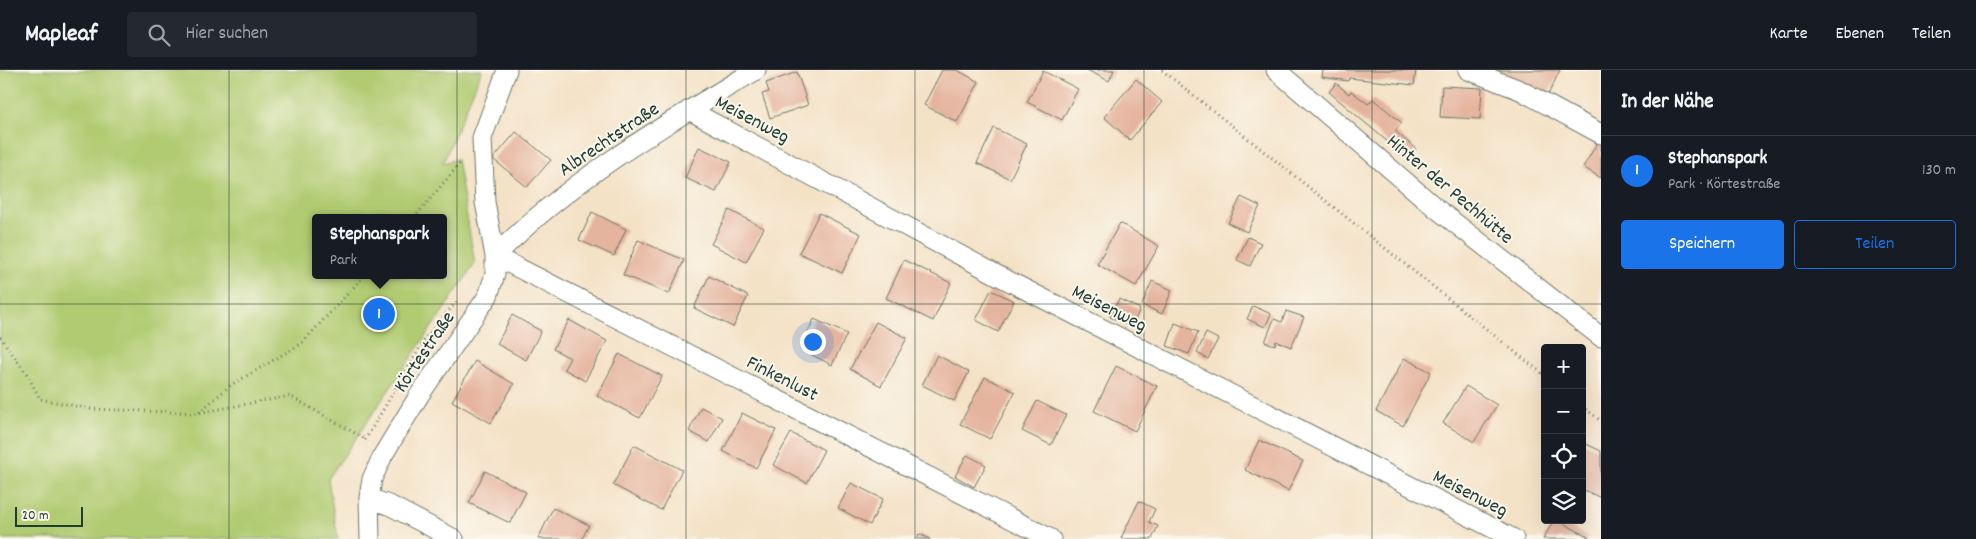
<!DOCTYPE html>
<html lang="de">
<meta charset="utf-8">
<style>
body{margin:0;font-family:Dekko,sans-serif;background:#242831;color:#f1f3f6}
.controls{position:absolute;right:15px;bottom:15px;display:grid;overflow:hidden;border-radius:5px;box-shadow:0 5px 20px #0002}
.controls button{width:45px;height:45px;display:grid;place-items:center;padding:0;border:0;border-bottom:1px solid #363941;background:#171b24;color:#f1f3f6;font:25px sans-serif}
.scale{position:absolute;left:15px;bottom:12px;width:68px;box-sizing:border-box;padding-left:5px;border:2px solid #1f3d34;border-top:0;font-size:14px;line-height:18px;white-space:nowrap;color:#1f3d34;-webkit-text-stroke:4px #fbf7ec;paint-order:stroke}
.you{position:absolute;left:812px;top:271px;width:18px;height:18px;margin:-12px;border:4px solid #fff;border-radius:50%;background:#1a73e8;box-shadow:0 0 0 8px #1a73e833}
.badge{display:grid;place-items:center;width:32px;height:32px;border-radius:50%;background:#1a73e8;color:#fff;font-size:16px;font-weight:700}
.pin{position:absolute;translate:-50% -50%;border:2px solid #fff;box-shadow:0 1px 5px #0006}
.popup{position:absolute;left:312px;top:144px;width:135px;height:65px;box-sizing:border-box;display:grid;place-content:center;border-radius:5px;background:#171b24;filter:drop-shadow(0 1px 4px #0005);font-size:16px;white-space:nowrap;color:#9ea1a6}
.popup b{font-size:19px;color:#f1f3f6}
.popup::after{content:'';position:absolute;left:50%;top:100%;margin-left:-10px;border:10px solid transparent;border-top-color:#171b24}
.list{margin:0;padding:0;list-style:none}
h2{display:flex;justify-content:space-between;align-items:center;height:65px;margin:0;padding:0 20px;font-size:21px}
h2 small{font-size:16px;font-weight:400;color:#9ea1a6}
.list li{display:grid;grid-template-columns:32px 1fr auto;gap:15px;align-items:center;box-sizing:border-box;height:70px;padding:0 20px;border-top:1px solid #363941}
.list b{display:block;font-size:19px;white-space:nowrap}
.list p{margin:0;font-size:16px;white-space:nowrap;color:#9ea1a6}
.list em{font-size:16px;font-style:normal;color:#9ea1a6}
.actions{display:flex;gap:10px;padding:15px 20px}
.actions a{flex:1;padding:11px 0;border:1px solid #1a73e8;border-radius:5px;text-align:center;font-size:18px;color:#1a73e8}
.actions .main{background:#1a73e8;color:#fff}
.icon{flex:none;width:28px;height:28px;fill:none;stroke:currentColor;stroke-width:2;stroke-linecap:round;stroke-linejoin:round}
.map{position:relative;flex:none;width:1601px;height:469px;overflow:hidden}
header{display:flex;align-items:center;gap:30px;box-sizing:border-box;height:70px;padding:0 25px;background:#171b24;border-bottom:1px solid #363941}
header strong{font-size:24px}
nav{display:flex;gap:28px;margin-inline-start:auto;font-size:18px}
.search{width:350px;height:45px;background:#242831;display:flex;align-items:center;gap:12px;box-sizing:border-box;padding:0 18px;border-radius:5px;color:#9ea1a6;font-size:19px}
main{display:flex}
aside{flex:1;background:#171b24}
.map>svg:first-child{display:block}
</style>
<header>
<strong>Mapleaf</strong>
<div class="search"><svg class="icon" aria-label="search" viewBox="0 0 24 24"><circle cx="10" cy="10" r="6"/><path d="M15 15l6 6"/></svg>Hier suchen</div>
<nav><a>Karte</a><a>Ebenen</a><a>Teilen</a></nav>
</header>
<main>
<div class="map">
<svg width="1601" height="469" viewBox="0 0 1601 469">
<rect width="100%" height="100%" fill="#fbf7ec"/>
<filter id="ink" filterUnits="userSpaceOnUse"><feTurbulence type="fractalNoise" baseFrequency=".02" numOctaves="2"/><feDisplacementMap in="SourceGraphic" scale="10" xChannelSelector="R" yChannelSelector="G"/><feConvolveMatrix kernelMatrix="1 2 1 2 8 2 1 2 1" color-interpolation-filters="sRGB"/></filter>
<filter id="wash" filterUnits="userSpaceOnUse"><feTurbulence type="fractalNoise" baseFrequency=".0096" numOctaves="4" result="noise"/><feDisplacementMap in="SourceGraphic" scale="20" xChannelSelector="R" yChannelSelector="G"/><feGaussianBlur stdDeviation="1.12" result="paint"/><feColorMatrix in="noise" values="0 0 0 0 0 0 0 0 0 0 0 0 0 0 0 0 0 1.4 0 .05"/><feComposite in="paint" operator="in"/></filter>
<g filter="url(#wash)">
<rect width="100%" height="100%" fill="#f4e2c7"/>
<!-- green -->
<path fill="#b0cb71" stroke="#688452" fill-rule="evenodd" d="M 0,0 L 482,0 L 443,93 L 457,89 L 475,194 L 328,409 L 338,469 L 0,469 ZM 315,148 L 443,148 L 443,205 L 315,205 Z"/>
<g id="blocks">
<!-- building -->
<path fill="#e5b49e" d="M 942,0 L 957,0 L 979,12 L 957,52 L 924,35 Z
M 1087,0 L 1114,0 L 1109,11 Z
M 1323,0 L 1416,0 L 1414,15 L 1349,8 L 1348,11 L 1322,7 Z
M 1492,0 L 1560,0 L 1547,27 Z
M 1043,1 L 1078,19 L 1062,50 L 1027,32 Z
M 797,2 L 808,35 L 770,48 L 762,24 L 769,22 L 766,13 Z
M 1136,9 L 1162,32 L 1130,70 L 1104,47 Z
M 1336,13 L 1349,24 L 1351,21 L 1368,34 L 1373,29 L 1402,53 L 1395,61 L 1416,79 L 1408,89 L 1329,22 Z
M 1442,16 L 1482,18 L 1480,49 L 1440,47 Z
M 994,58 L 1027,74 L 1010,109 L 977,93 Z
M 516,62 L 551,90 L 527,117 L 493,89 Z
M 1601,67 L 1601,108 L 1583,97 Z
M 699,77 L 731,92 L 716,122 L 685,108 Z
M 1241,127 L 1260,136 L 1247,162 L 1228,153 Z
M 729,140 L 764,158 L 746,192 L 711,174 Z
M 592,142 L 626,159 L 614,186 L 579,170 Z
M 819,143 L 861,164 L 842,203 L 799,183 Z
M 1120,153 L 1159,176 L 1136,216 L 1097,194 Z
M 1248,167 L 1261,173 L 1250,196 L 1237,190 Z
M 638,170 L 684,190 L 669,224 L 623,205 Z
M 904,190 L 951,213 L 933,251 L 886,228 Z
M 709,206 L 748,226 L 733,257 L 694,238 Z
M 1152,211 L 1172,220 L 1162,244 L 1142,235 Z
M 991,220 L 1014,231 L 998,262 L 976,250 Z
M 1119,229 L 1140,239 L 1132,257 L 1110,247 Z
M 1253,236 L 1271,244 L 1265,257 L 1247,249 Z
M 1286,241 L 1304,247 L 1291,277 L 1276,271 L 1275,275 L 1265,272 L 1274,249 L 1282,252 Z
M 512,245 L 541,261 L 526,290 L 497,274 Z
M 814,249 L 847,264 L 832,295 L 800,279 Z
M 569,250 L 607,271 L 585,311 L 564,299 L 570,288 L 553,279 Z
M 876,252 L 907,268 L 881,316 L 850,299 Z
M 1175,253 L 1198,262 L 1189,284 L 1167,276 Z
M 1206,263 L 1218,269 L 1208,289 L 1197,283 Z
M 619,284 L 662,306 L 640,348 L 597,326 Z
M 937,285 L 969,302 L 954,331 L 922,315 Z
M 1404,288 L 1431,302 L 1403,356 L 1376,341 Z
M 475,291 L 514,314 L 491,353 L 452,331 Z
M 1116,296 L 1157,316 L 1135,361 L 1094,341 Z
M 985,307 L 1015,322 L 990,369 L 960,354 Z
M 1466,316 L 1497,335 L 1474,372 L 1443,353 Z
M 1037,331 L 1066,345 L 1051,375 L 1022,361 Z
M 701,337 L 722,348 L 709,372 L 689,361 Z
M 742,343 L 776,360 L 756,398 L 723,381 Z
M 791,363 L 824,380 L 807,413 L 773,395 Z
M 1259,370 L 1303,391 L 1288,421 L 1245,400 Z
M 1582,372 L 1601,381 L 1601,428 L 1582,419 Z
M 634,375 L 682,400 L 661,440 L 613,415 Z
M 967,385 L 986,395 L 974,417 L 955,406 Z
M 485,401 L 526,422 L 510,453 L 469,433 Z
M 851,413 L 883,429 L 870,455 L 838,438 Z
M 1139,431 L 1155,439 L 1149,452 L 1158,456 L 1152,469 L 1122,469 L 1121,468 Z
M 553,438 L 589,455 L 582,469 L 538,469 Z
M 1554,450 L 1557,450 L 1589,467 L 1588,469 L 1543,469 Z
M 919,464 L 930,469 L 917,469 Z"/>
</g>
</g>
<g filter="url(#ink)">
<use href="#blocks" fill-opacity="0" stroke="#6a7767" stroke-width="1"/>
<g fill="none" stroke-linecap="round" stroke-linejoin="round">
<defs>
<path id="minor" d="M 756,0 C 664,55 571,109 495,186 L 1051,469
M 1276,0 L 1437,139 L 1601,267
M 1468,0 L 1520,20 L 1601,64
M 689,40 L 999,206 L 1514,469
M 369,428 L 391,436 L 454,469
M 370,469 L 369,428 L 372,409 L 383,385 L 420,324 L 488,226 L 495,204 L 495,186 L 485,132 L 482,68 L 507,0"/>
</defs>
<!-- minor casing -->
<use href="#minor" stroke="#6a7767" stroke-width="21"/>
<!-- path -->
<path stroke="#6a7767" stroke-width="3" stroke-dasharray="1 4" stroke-linecap="butt" d="M 1162,0 L 1545,306
M 414,148 L 462,91
M 0,267 L 27,304 L 40,329 L 91,339 L 198,343 L 290,326 L 365,369
M 1582,336 L 1601,351
M 199,342 L 231,315 L 301,274 L 365,205
M 365,370 L 427,266 L 458,230"/>
<!-- minor -->
<use href="#minor" stroke="#fff" stroke-width="19"/>
</g>
</g>
<!-- grid -->
<path fill="none" stroke="#1f3d34" stroke-width="1" stroke-opacity="0.55" d="M 229,0 L 229,469M 457,0 L 457,469M 686,0 L 686,469M 915,0 L 915,469M 1144,0 L 1144,469M 1372,0 L 1372,469M 0,234 L 1601,234"/>
<g text-anchor="middle" stroke-width="4" stroke-linejoin="round" paint-order="stroke">
<!-- street labels -->
<g font-size="20" fill="#1f3d34" stroke="#fbf7ec">
<text transform="translate(753 48) rotate(28)" y="7">Meisenweg</text>
<text transform="translate(608 68) rotate(-34)" y="7">Albrechtstraße</text>
<text transform="translate(1451 118) rotate(40)" y="7">Hinter der Pechhütte</text>
<text transform="translate(1110 237) rotate(27)" y="7">Meisenweg</text>
<text transform="translate(423 281) rotate(-56)" y="7">Körtestraße</text>
<text transform="translate(783 307) rotate(27)" y="7">Finkenlust</text>
<text transform="translate(1471 422) rotate(27)" y="7">Meisenweg</text>
</g>
</g>
</svg>
<div class="controls">
<button>+</button>
<button>−</button>
<button><svg class="icon" aria-label="locate" viewBox="0 0 24 24"><circle cx="12" cy="12" r="6"/><path d="M12 2v4M12 18v4M2 12h4M18 12h4"/></svg></button>
<button><svg class="icon" aria-label="layers" viewBox="0 0 24 24"><path d="M12 4l9 5-9 5-9-5zM3 14l9 5 9-5"/></svg></button>
</div>
<div class="scale">20 m</div>
<div class="you"></div>
<div class="pin badge" style="left:379px;top:244px">1</div>
<div class="popup"><b>Stephanspark</b>Park</div>
</div>
<aside>
<h2>In der Nähe<small></small></h2>
<ul class="list">
<li><span class="badge">1</span><div><b>Stephanspark</b><p>Park · Körtestraße</p></div><em>130 m</em></li>
</ul>
<div class="actions"><a class="main">Speichern</a><a>Teilen</a></div>
</aside>
</main>
